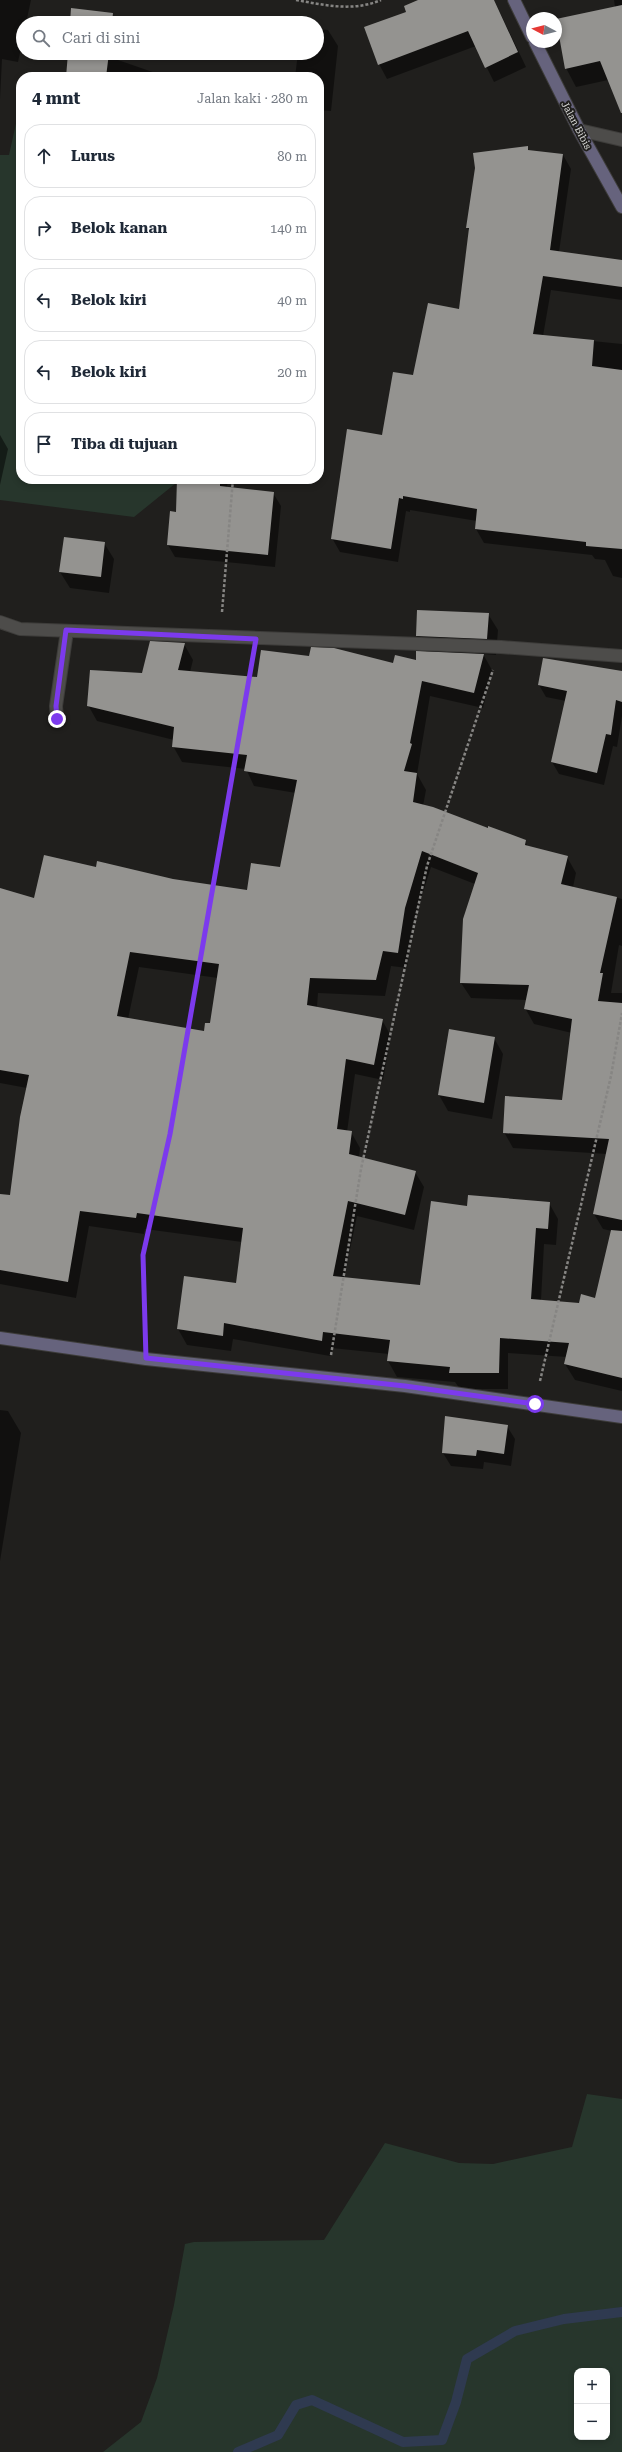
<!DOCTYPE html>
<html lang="id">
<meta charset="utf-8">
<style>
body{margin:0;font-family:"Roboto Serif",serif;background:#f6f6f7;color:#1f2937}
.controls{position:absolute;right:12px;bottom:12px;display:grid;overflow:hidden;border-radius:8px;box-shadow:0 2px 6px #0003}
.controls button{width:36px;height:36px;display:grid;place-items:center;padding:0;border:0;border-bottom:1px solid #e0e1e3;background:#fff;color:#1f2937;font:20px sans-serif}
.compass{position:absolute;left:526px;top:12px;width:36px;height:36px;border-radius:50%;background:#fff;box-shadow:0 2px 6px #0003;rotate:277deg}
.stop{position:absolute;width:12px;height:12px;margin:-9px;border:3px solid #7c3aed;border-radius:50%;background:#fff}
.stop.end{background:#7c3aed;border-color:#fff;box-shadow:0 1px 4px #0008}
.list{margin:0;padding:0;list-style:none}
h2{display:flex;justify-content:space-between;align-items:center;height:52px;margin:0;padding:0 16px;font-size:17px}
h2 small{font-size:13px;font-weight:400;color:#747a83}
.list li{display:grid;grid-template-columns:26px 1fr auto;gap:12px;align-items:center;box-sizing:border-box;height:64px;margin:0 8px 8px;padding:0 8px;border:1px solid #e0e1e3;border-radius:16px}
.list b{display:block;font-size:15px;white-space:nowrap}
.list em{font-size:13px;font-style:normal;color:#747a83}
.icon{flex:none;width:22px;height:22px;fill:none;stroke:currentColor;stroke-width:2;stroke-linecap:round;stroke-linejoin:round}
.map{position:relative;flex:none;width:622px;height:2452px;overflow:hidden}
.search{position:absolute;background:#fff;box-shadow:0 2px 6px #0003;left:16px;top:16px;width:308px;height:44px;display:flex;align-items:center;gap:10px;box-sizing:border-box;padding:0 14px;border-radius:22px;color:#747a83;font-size:15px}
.panel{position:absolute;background:#fff;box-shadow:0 2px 6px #0003;left:16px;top:72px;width:308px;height:412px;border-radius:16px}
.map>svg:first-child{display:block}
</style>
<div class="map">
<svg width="622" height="2452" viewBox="0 0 622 2452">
<rect width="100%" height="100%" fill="#201f1d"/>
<!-- green -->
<path fill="#27362c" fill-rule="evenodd" d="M 21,101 L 21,479 L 181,479 L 134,517 L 0,500 L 0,155 L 9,155 Z
M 587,2094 L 622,2099 L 622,2452 L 103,2452 L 141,2422 L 157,2378 L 174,2305 L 185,2244 L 194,2242 L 324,2240 L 385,2143 L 459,2163 L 493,2164 L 572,2147 ZM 577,2371 L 607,2371 L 607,2437 L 577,2437 Z"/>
<!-- shadow -->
<path fill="#0007" fill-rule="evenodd" d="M 0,0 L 31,0 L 26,23 L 23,23 L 23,38 L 18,62 L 2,59 L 0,99 Z
M 421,0 L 494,0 L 526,67 L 494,82 L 476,46 L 387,79 L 379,64 L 408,13 Z
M 614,0 L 622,0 L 622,77 L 576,87 L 566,68 L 556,20 L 615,7 Z
M 112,14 L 118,23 L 71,23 Z
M 317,29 L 328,30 L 338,46 L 331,111 L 319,110 L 319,77 L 295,77 L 298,53 L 317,53 Z
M 69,53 L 119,53 L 118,60 L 167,77 L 67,77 Z
M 527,147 L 529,151 L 563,155 L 571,169 L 559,252 L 622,261 L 622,300 L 551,290 L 543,336 L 622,344 L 622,578 L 613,576 L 605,560 L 595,559 L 592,555 L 484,543 L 476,529 L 477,521 L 410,510 L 410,512 L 406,511 L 398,562 L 340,552 L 332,538 L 414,376 L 459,311 L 469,231 L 467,227 Z
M 0,435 L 8,449 L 0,485 Z
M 178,479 L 228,479 L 227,488 L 273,493 L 281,506 L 275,567 L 175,557 L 168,545 L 177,513 Z
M 104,543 L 114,559 L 109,593 L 70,588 L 60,572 Z
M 418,611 L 488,614 L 498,630 L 496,655 L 483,654 L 492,670 L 483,708 L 430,696 L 417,774 L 426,790 L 423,806 L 525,841 L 528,847 L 567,857 L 576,873 L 573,887 L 622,899 L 622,946 L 619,945 L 611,993 L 622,993 L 622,1391 L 575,1380 L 565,1364 L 567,1357 L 508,1353 L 508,1389 L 460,1389 L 455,1382 L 397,1377 L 388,1361 L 389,1354 L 332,1348 L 330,1356 L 233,1339 L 231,1351 L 187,1345 L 178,1329 L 236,1284 L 242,1242 L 145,1229 L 144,1234 L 89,1226 L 76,1298 L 0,1284 L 0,1195 L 11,1196 L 27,1088 L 0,1083 L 0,889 L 34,899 L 96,868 L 247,891 L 281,868 L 296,793 L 254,786 L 246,769 L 182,762 L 173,746 L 174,740 L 97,721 L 88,705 L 143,674 L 184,644 L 193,660 L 190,672 L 258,678 L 310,657 L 394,664 L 417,661 L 427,653 L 417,636 ZM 431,867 L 475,884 L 461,983 L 471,998 L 527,1000 L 525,1008 L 534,1024 L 572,1033 L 563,1101 L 504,1132 L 513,1148 L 607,1154 L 594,1214 L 603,1229 L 612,1231 L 596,1299 L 580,1304 L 541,1300 L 544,1244 L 556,1245 L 558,1219 L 549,1203 L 467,1208 L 421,1286 L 344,1278 L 357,1216 L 414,1230 L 424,1187 L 415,1172 L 359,1158 L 360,1148 L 351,1132 L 347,1132 L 355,1074 L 383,1080 L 391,1036 L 382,1020 L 317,1007 L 318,993 L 385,996 L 391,966 L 407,968 L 413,924 ZM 139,967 L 218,978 L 211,1024 L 204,1032 L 128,1019 Z
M 622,673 L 622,716 L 617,747 L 613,746 L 604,785 L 559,774 L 552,762 L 566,701 L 546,697 L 539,685 Z
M 450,1030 L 494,1038 L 503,1054 L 492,1119 L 448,1111 L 439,1095 Z
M 0,1410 L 8,1411 L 21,1433 L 0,1561 Z
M 446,1417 L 507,1426 L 515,1439 L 511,1466 L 484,1462 L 483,1469 L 451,1466 L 443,1453 Z"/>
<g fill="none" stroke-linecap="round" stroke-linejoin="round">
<!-- stream -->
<path stroke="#2f3a50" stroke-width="10" d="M 238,2452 L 278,2435 L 296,2405 L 312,2400 L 403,2442 L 442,2440 L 456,2402 L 467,2359 L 515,2331 L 564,2319 L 622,2312"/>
</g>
<!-- building -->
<path fill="#949390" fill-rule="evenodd" d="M 418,0 L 494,0 L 518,52 L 485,68 L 468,31 L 378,65 L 364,27 L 406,12 L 404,6 Z
M 622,5 L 622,113 L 621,113 L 600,61 L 565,69 L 556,19 Z
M 71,8 L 113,13 L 112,23 L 70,23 Z
M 68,53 L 109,53 L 106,77 L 66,77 Z
M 528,146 L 528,150 L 563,154 L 550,250 L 622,260 L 622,287 L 543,276 L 533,334 L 594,340 L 592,366 L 622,370 L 622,549 L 586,546 L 586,542 L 475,529 L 477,509 L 403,496 L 403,499 L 399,498 L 391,549 L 331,539 L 347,429 L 382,435 L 393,372 L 413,375 L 428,303 L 459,309 L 469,228 L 466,228 L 475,168 L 473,153 Z
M 177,479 L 220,479 L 220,486 L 274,492 L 268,555 L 167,545 L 170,511 L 176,512 Z
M 64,537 L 105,542 L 101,577 L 59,572 Z
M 417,610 L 489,613 L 487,639 L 416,636 Z
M 150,641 L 185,643 L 178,670 L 257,677 L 261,650 L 309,656 L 311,647 L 334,648 L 393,663 L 395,655 L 416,660 L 416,651 L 484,654 L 474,693 L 422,681 L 410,743 L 412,744 L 404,771 L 417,773 L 413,802 L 433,807 L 488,828 L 488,826 L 526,840 L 525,845 L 568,856 L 561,884 L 617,897 L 600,973 L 603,973 L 598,1001 L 622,1003 L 622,1220 L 593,1214 L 609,1139 L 503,1133 L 505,1096 L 562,1100 L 572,1019 L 524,1009 L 529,985 L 460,983 L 463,919 L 478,873 L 422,851 L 405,908 L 398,953 L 383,951 L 376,980 L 310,978 L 307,1005 L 383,1019 L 374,1065 L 346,1059 L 337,1129 L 352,1131 L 349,1154 L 416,1171 L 405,1215 L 348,1201 L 333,1276 L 420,1285 L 431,1201 L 467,1206 L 468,1195 L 550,1202 L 548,1229 L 536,1228 L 531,1299 L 579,1303 L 581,1294 L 595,1298 L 611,1230 L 622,1231 L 622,1378 L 564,1364 L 569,1343 L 500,1338 L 499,1373 L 449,1373 L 450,1367 L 387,1361 L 390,1340 L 323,1332 L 322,1341 L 224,1323 L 223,1336 L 177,1329 L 184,1276 L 236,1283 L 243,1228 L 137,1213 L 136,1218 L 80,1211 L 68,1282 L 0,1270 L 0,1194 L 10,1195 L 20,1117 L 29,1075 L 0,1070 L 0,888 L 34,898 L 44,855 L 96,867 L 97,861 L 173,879 L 247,890 L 251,863 L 280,867 L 297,780 L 244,771 L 247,755 L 172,747 L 174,727 L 87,706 L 90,670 L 142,673 ZM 130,952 L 219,964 L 210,1023 L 205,1023 L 204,1031 L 117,1016 Z
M 543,658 L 622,671 L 622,702 L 616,700 L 611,735 L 606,734 L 597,773 L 551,762 L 567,691 L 538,685 Z
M 449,1029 L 495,1037 L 484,1103 L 438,1095 Z
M 445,1416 L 508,1425 L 504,1454 L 477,1450 L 476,1456 L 442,1453 Z"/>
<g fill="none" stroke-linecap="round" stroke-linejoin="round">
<defs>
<path id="lane" d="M 579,130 L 622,140
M 57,719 L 56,706 L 67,631"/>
<path id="street" d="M 0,622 L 20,629 L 501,647 L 622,656"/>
<path id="secondary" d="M 514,0 L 532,37
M 535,42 L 579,130 L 622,207
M 0,1338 L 146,1359 L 405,1386 L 622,1417"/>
</defs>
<!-- lane casing -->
<use href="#lane" stroke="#3d3c3a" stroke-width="14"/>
<!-- street casing -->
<use href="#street" stroke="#3d3c3a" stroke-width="14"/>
<!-- secondary casing -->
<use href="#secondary" stroke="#3d3c3a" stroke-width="14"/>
<!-- path -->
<path stroke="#868583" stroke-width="2.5" stroke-dasharray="3 2" stroke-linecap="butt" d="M 296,0 C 324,5 353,12 381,0
M 222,612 L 233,479
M 145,1334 L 143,1255 L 170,1134 L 252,661
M 331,1355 L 361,1169 L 427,866 L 493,670
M 540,1381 L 611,1076 L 622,1013"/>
<!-- lane -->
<use href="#lane" stroke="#4d4c4a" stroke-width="12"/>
<!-- street -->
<use href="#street" stroke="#4d4c4a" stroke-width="12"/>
<!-- secondary -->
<use href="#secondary" stroke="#66637d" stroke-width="12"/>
</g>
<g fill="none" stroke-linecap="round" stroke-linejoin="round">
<!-- route -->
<path stroke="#7c3aed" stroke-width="5" d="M 57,719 L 56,706 L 66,630 L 256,639 L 170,1134 L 143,1255 L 146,1358 L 405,1386 L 535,1404"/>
</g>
<g text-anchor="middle" stroke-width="4" stroke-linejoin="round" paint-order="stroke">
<!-- street labels -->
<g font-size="10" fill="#dddddb" stroke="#201f1d">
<text transform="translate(577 125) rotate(62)" y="4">Jalan Bibis</text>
</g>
</g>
</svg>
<div class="controls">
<button>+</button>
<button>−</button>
</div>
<svg class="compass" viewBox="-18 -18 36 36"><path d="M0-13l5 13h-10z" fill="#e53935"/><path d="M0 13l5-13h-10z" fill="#747a83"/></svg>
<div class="stop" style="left:535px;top:1404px"></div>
<div class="stop end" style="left:57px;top:719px"></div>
<div class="search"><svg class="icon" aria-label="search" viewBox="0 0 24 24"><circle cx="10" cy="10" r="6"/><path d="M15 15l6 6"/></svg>Cari di sini</div>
<section class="panel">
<h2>4 mnt<small>Jalan kaki · 280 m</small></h2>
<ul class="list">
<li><svg class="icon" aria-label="ahead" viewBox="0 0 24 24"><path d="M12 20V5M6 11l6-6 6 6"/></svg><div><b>Lurus</b></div><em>80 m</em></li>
<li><svg class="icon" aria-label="right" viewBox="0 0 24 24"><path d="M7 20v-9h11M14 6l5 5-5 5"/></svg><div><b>Belok kanan</b></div><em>140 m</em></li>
<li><svg class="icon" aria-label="left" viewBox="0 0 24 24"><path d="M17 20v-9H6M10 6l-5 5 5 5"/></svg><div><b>Belok kiri</b></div><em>40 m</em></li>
<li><svg class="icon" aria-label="left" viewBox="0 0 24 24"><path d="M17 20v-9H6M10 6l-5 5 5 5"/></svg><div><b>Belok kiri</b></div><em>20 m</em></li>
<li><svg class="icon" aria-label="arrive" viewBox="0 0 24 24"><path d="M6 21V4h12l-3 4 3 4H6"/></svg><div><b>Tiba di tujuan</b></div></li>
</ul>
</section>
</div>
